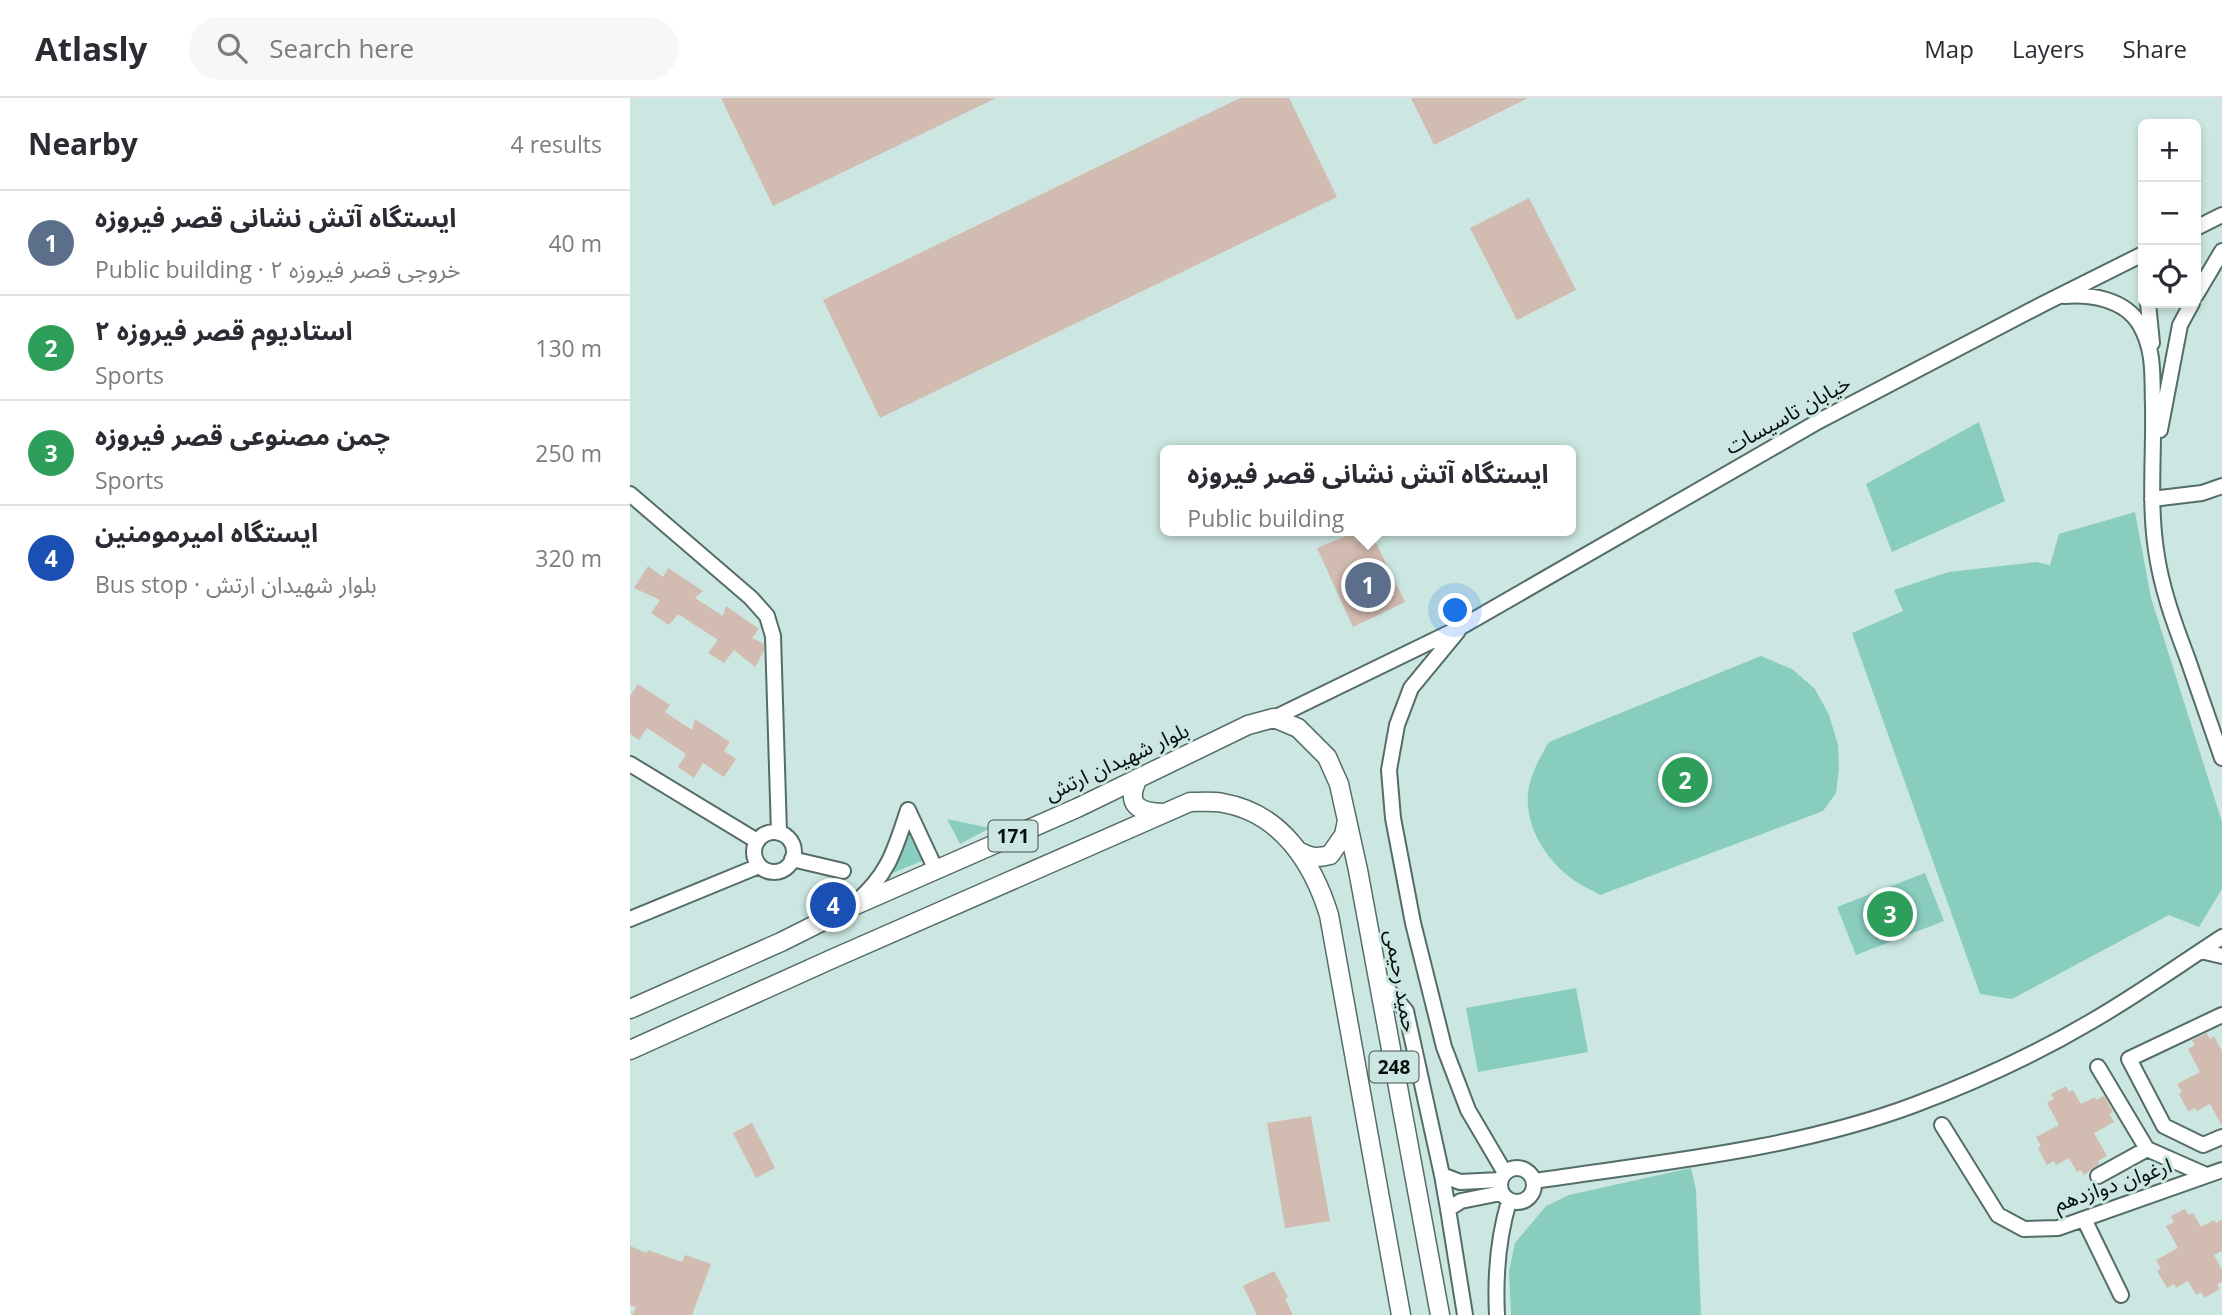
<!DOCTYPE html>
<meta charset="utf-8">
<style>
body{margin:0;font-family:"Open Sans","Noto Sans Arabic",sans-serif;background:#f7f7f7;color:#2b2b33}
.controls{position:absolute;right:21px;top:21px;display:grid;overflow:hidden;border-radius:10px;box-shadow:0 4px 10px #0003}
.controls button{width:63px;height:63px;display:grid;place-items:center;padding:0;border:0;border-bottom:2px solid #e1e1e2;background:#fff;color:#2b2b33;font:35px sans-serif}
.you{position:absolute;left:826px;top:513px;width:24px;height:24px;margin:-18px;border:5px solid #fff;border-radius:50%;background:#1a73e8;box-shadow:0 0 0 10px #1a73e833}
.badge{display:grid;place-items:center;width:46px;height:46px;border-radius:50%;background:#7c3aed;color:#fff;font-size:23px;font-weight:700}
.pin{position:absolute;translate:-50% -50%;border:4px solid #fff;box-shadow:0 2px 7px #0006}
.popup{position:absolute;left:530px;top:347px;width:416px;height:91px;box-sizing:border-box;display:grid;place-content:center;border-radius:10px;background:#fff;filter:drop-shadow(0 2px 5px #0005);font-size:23px;white-space:nowrap;color:#7c7c81}
.popup b{font-size:26px;color:#2b2b33}
.popup::after{content:'';position:absolute;left:50%;top:100%;margin-left:-14px;border:14px solid transparent;border-top-color:#fff}
.list{margin:0;padding:0;list-style:none}
h2{display:flex;justify-content:space-between;align-items:center;height:91px;margin:0;padding:0 28px;font-size:30px}
h2 small{font-size:23px;font-weight:400;color:#7c7c81}
.list li{display:grid;grid-template-columns:46px 1fr auto;gap:21px;align-items:center;box-sizing:border-box;height:105px;padding:0 28px;border-top:2px solid #e1e1e2}
.list b{display:block;font-size:26px;white-space:nowrap}
.list p{margin:0;font-size:23px;white-space:nowrap;color:#7c7c81}
.list em{font-size:23px;font-style:normal;color:#7c7c81}
.icon{flex:none;width:38px;height:38px;fill:none;stroke:currentColor;stroke-width:2;stroke-linecap:round;stroke-linejoin:round}
.map{position:relative;flex:none;width:1592px;height:1217px;overflow:hidden}
header{display:flex;align-items:center;gap:42px;box-sizing:border-box;height:98px;padding:0 35px;background:#fff;border-bottom:2px solid #e1e1e2}
header strong{font-size:33px}
nav{display:flex;gap:38px;margin-inline-start:auto;font-size:24px}
.search{width:490px;height:63px;background:#f7f7f7;display:flex;align-items:center;gap:18px;box-sizing:border-box;padding:0 24px;border-radius:38px;color:#7c7c81;font-size:26px}
main{display:flex}
aside{flex:1;background:#fff}
.map>svg:first-child{display:block}
</style>
<header>
<strong>Atlasly</strong>
<div class="search"><svg class="icon" aria-label="search" viewBox="0 0 24 24"><circle cx="10" cy="10" r="6"/><path d="M15 15l6 6"/></svg>Search here</div>
<nav><a>Map</a><a>Layers</a><a>Share</a></nav>
</header>
<main>
<aside>
<h2>Nearby<small>4 results</small></h2>
<ul class="list">
<li><span class="badge" style="background:#5c6f8a">1</span><div><b>ایستگاه آتش نشانی قصر فیروزه</b><p>Public building · خروجی قصر فیروزه ۲</p></div><em>40 m</em></li>
<li><span class="badge" style="background:#2e9e5b">2</span><div><b>استادیوم قصر فیروزه ۲</b><p>Sports</p></div><em>130 m</em></li>
<li><span class="badge" style="background:#2e9e5b">3</span><div><b>چمن مصنوعی قصر فیروزه</b><p>Sports</p></div><em>250 m</em></li>
<li><span class="badge" style="background:#1a4fb4">4</span><div><b>ایستگاه امیرمومنین</b><p>Bus stop · بلوار شهیدان ارتش</p></div><em>320 m</em></li>
</ul>
</aside>
<div class="map">
<svg width="1592" height="1217" viewBox="0 0 1592 1217">
<rect width="100%" height="100%" fill="#cce7e1"/>
<!-- green -->
<path fill="#89cdbf" d="M 1349,324 L 1375,403 L 1262,454 L 1236,386 Z
M 1505,414 L 1521,500 L 1592,724 L 1592,791 L 1569,829 L 1539,817 L 1382,901 L 1350,896 L 1222,535 L 1273,513 L 1264,492 L 1319,474 L 1406,464 L 1420,467 L 1429,436 Z
M 1131,558 L 1162,571 L 1185,591 L 1199,617 L 1208,647 L 1209,670 L 1206,695 L 1193,713 L 970,797 C 960,791 949,787 941,780 C 915,761 895,728 898,695 C 900,677 910,659 919,644 Z
M 317,721 L 360,730 L 330,746 Z
M 282,731 L 297,761 L 260,776 Z
M 1295,775 L 1314,823 L 1226,857 L 1207,809 Z
M 946,890 L 958,954 L 848,974 L 836,910 Z
M 1061,1070 L 1066,1092 L 1071,1217 L 881,1217 L 879,1173 L 885,1145 L 916,1108 L 939,1097 Z"/>
<!-- building -->
<path fill="#d2bbb0" d="M 91,0 L 366,0 L 143,108 Z
M 610,0 L 659,0 L 707,99 L 250,320 L 193,202 Z
M 781,0 L 898,0 L 804,47 Z
M 899,100 L 946,192 L 887,222 L 840,130 Z
M 728,433 L 740,433 L 775,504 L 723,529 L 687,450 Z
M 18,468 L 33,479 L 38,470 L 73,493 L 65,500 L 93,518 L 96,508 L 129,531 L 122,540 L 134,546 L 134,553 L 125,569 L 104,552 L 94,565 L 78,555 L 88,542 L 48,516 L 39,527 L 21,515 L 30,502 L 4,490 Z
M 8,586 L 40,607 L 35,614 L 62,632 L 65,621 L 100,644 L 94,653 L 106,661 L 94,679 L 73,665 L 64,680 L 48,669 L 56,656 L 17,630 L 9,642 L 0,636 L 0,598 Z
M 1577,935 L 1580,941 L 1584,938 L 1592,953 L 1592,1028 L 1580,1006 L 1567,1013 L 1565,1010 L 1558,1013 L 1549,996 L 1552,994 L 1547,986 L 1570,974 L 1558,951 L 1565,947 L 1562,942 Z
M 1436,988 L 1439,994 L 1443,992 L 1451,1006 L 1465,999 L 1466,1002 L 1474,998 L 1483,1014 L 1479,1016 L 1484,1024 L 1464,1035 L 1477,1058 L 1468,1063 L 1469,1066 L 1454,1077 L 1451,1072 L 1447,1074 L 1439,1060 L 1426,1067 L 1424,1063 L 1417,1067 L 1408,1050 L 1411,1048 L 1406,1039 L 1429,1027 L 1417,1005 L 1424,1001 L 1421,996 Z
M 681,1018 L 700,1123 L 655,1130 L 637,1025 Z
M 122,1025 L 145,1070 L 126,1080 L 103,1035 Z
M 1555,1111 L 1559,1117 L 1563,1115 L 1571,1129 L 1584,1122 L 1586,1125 L 1592,1121 L 1592,1153 L 1584,1157 L 1592,1172 L 1592,1184 L 1587,1186 L 1590,1191 L 1574,1200 L 1571,1194 L 1566,1197 L 1558,1183 L 1546,1190 L 1544,1186 L 1537,1190 L 1527,1173 L 1531,1171 L 1526,1162 L 1548,1150 L 1536,1128 L 1544,1124 L 1541,1118 Z
M 0,1148 L 17,1155 L 18,1152 L 52,1164 L 55,1157 L 81,1166 L 62,1217 L 2,1217 L 6,1209 L 0,1207 Z
M 644,1173 L 658,1199 L 655,1201 L 663,1217 L 627,1217 L 613,1188 Z"/>
<g fill="none" stroke-linecap="round" stroke-linejoin="round">
<defs>
<path id="minor" d="M 1566,130 L 1592,117
M 1566,197 L 1592,153
M 1434,198 C 1461,196 1495,201 1510,227 C 1525,253 1522,279 1523,309 C 1524,357 1519,405 1526,452 C 1531,489 1544,525 1557,559 C 1569,593 1580,626 1592,660
M 1518,205 L 1522,245
M 1530,332 L 1550,227 L 1562,205
M 0,396 L 121,500 L 137,518 L 143,538 L 149,735
M 1522,401 L 1572,395 L 1592,388
M 828,533 L 781,590 L 767,627 L 759,672 L 763,720 L 783,825 L 814,949 L 838,1012 L 875,1075
M 644,620 L 831,529 L 1189,323 L 1413,206 L 1513,156
M 0,666 L 127,743
M 278,712 L 306,772
M124 754a20 20 0 1 1 40 0a20 20 0 1 1-40 0Z
M 162,761 L 213,773
M 226,804 C 259,776 265,751 278,712
M 0,821 L 129,768
M 1571,853 L 1592,858
M 748,880 L 776,913 L 812,1077 L 830,1084 L 870,1082
M 1592,917 L 1499,961 L 1534,1028 L 1573,1047 L 1592,1039
M 1468,969 L 1517,1051
M 1312,1027 L 1368,1117 L 1394,1131 L 1428,1130 L 1592,1072
M870 1087a17 17 0 1 1 34 0a17 17 0 1 1-34 0Z
M 812,1077 L 818,1111
M 1468,1078 L 1517,1051 L 1576,1077
M 904,1083 C 1031,1064 1163,1052 1284,1007 C 1345,984 1406,956 1462,923 C 1507,897 1549,867 1592,839
M 1454,1121 L 1491,1197
M 835,1217 L 818,1111 L 831,1103 L 871,1095
M 867,1217 C 865,1178 868,1140 879,1103"/>
<path id="major" d="M 508,680 C 495,707 508,714 533,715
M 670,754 C 681,760 688,760 700,757 L 714,737 L 717,723
M 0,911 L 151,844 L 219,810 L 447,710 L 618,627 L 644,620 L 668,630 L 697,659 L 709,686 L 728,772 L 810,1217
M 0,952 L 202,861 L 560,704 C 571,704 583,703 593,705 C 651,715 683,765 699,817 L 771,1217"/>
</defs>
<!-- minor casing -->
<use href="#minor" stroke="#546d68" stroke-width="18"/>
<!-- major casing -->
<use href="#major" stroke="#546d68" stroke-width="21"/>
<!-- minor -->
<use href="#minor" stroke="#fff" stroke-width="14"/>
<!-- major -->
<use href="#major" stroke="#fff" stroke-width="18"/>
</g>
<g text-anchor="middle" stroke-width="6" stroke-linejoin="round" paint-order="stroke">
<!-- shield labels -->
<g fill="#cce7e1" stroke="#414f4c" stroke-width="2">
<rect x="358.5" y="722.5" width="49" height="31" rx="5"/>
<rect x="739.5" y="953.5" width="49" height="31" rx="5"/>
</g>
<g font-size="19" font-weight="bold" fill="#050e0c">
<text x="383" y="745">171</text>
<text x="764" y="976">248</text>
</g>
<!-- street labels -->
<g font-size="21" fill="#050e0c" stroke="#cce7e1">
<text transform="translate(1158 317) rotate(-29)" y="7">خیابان تاسیسات</text>
<text transform="translate(487 664) rotate(-25)" y="7">بلوار شهیدان ارتش</text>
<text transform="translate(771 883) rotate(80)" y="7">حمید رحیمی</text>
<text transform="translate(1483 1087) rotate(-19)" y="7">ارغوان دوازدهم</text>
</g>
</g>
</svg>
<div class="controls">
<button>+</button>
<button>−</button>
<button><svg class="icon" aria-label="locate" viewBox="0 0 24 24"><circle cx="12" cy="12" r="6"/><path d="M12 2v4M12 18v4M2 12h4M18 12h4"/></svg></button>
</div>
<div class="you"></div>
<div class="pin badge" style="left:738px;top:487px;background:#5c6f8a">1</div>
<div class="popup"><b>ایستگاه آتش نشانی قصر فیروزه</b>Public building</div>
<div class="pin badge" style="left:1055px;top:682px;background:#2e9e5b">2</div>
<div class="pin badge" style="left:1260px;top:816px;background:#2e9e5b">3</div>
<div class="pin badge" style="left:203px;top:807px;background:#1a4fb4">4</div>
</div>
</main>
